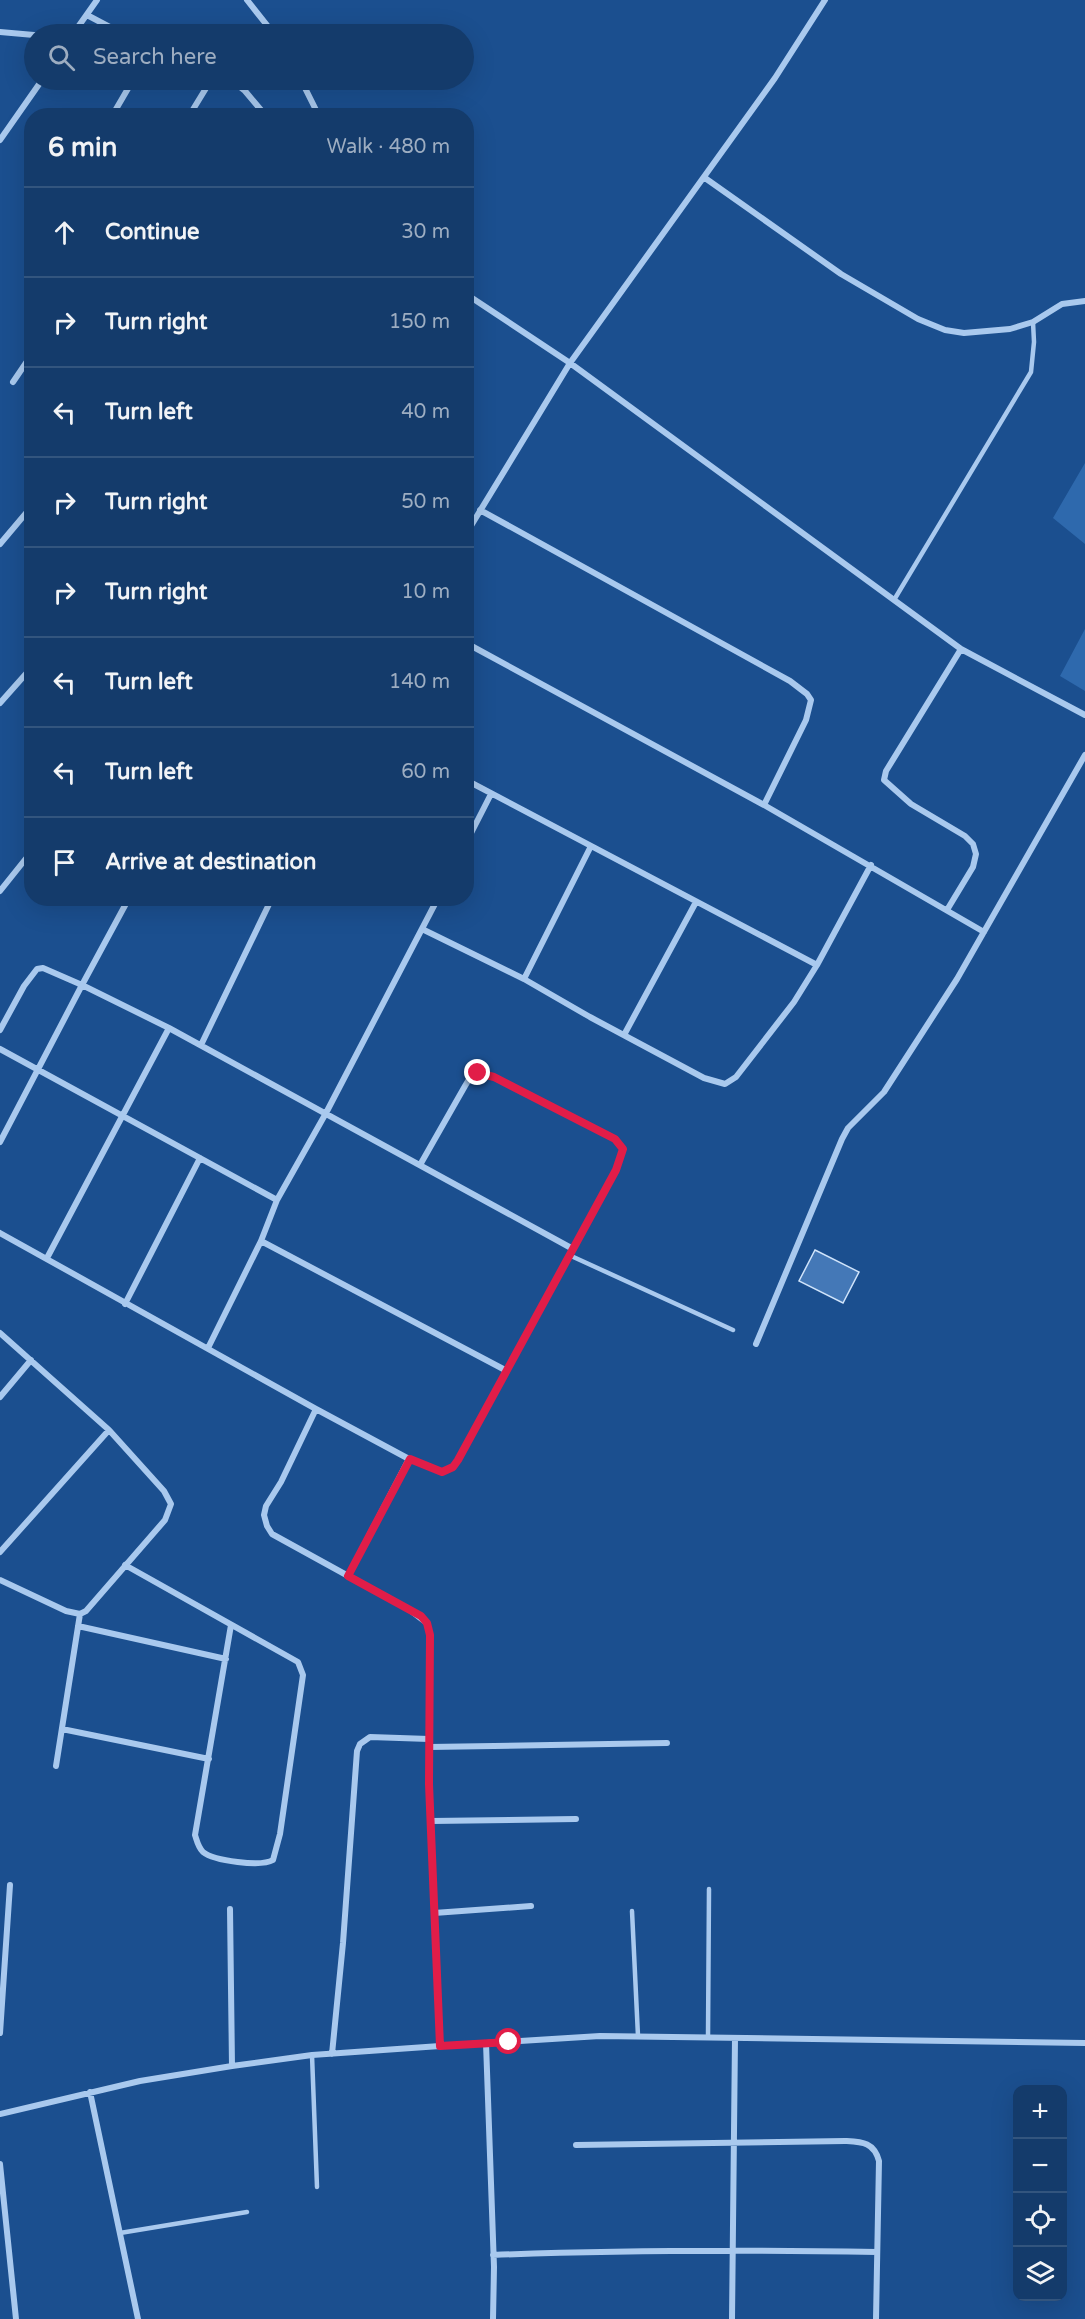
<!DOCTYPE html>
<meta charset="utf-8">
<style>
body{margin:0;font-family:"Varela Round",sans-serif;background:#214673;color:#f1f3f6}
.controls{position:absolute;right:18px;bottom:18px;display:grid;overflow:hidden;border-radius:12px;box-shadow:0 6px 24px #0002}
.controls button{width:54px;height:54px;display:grid;place-items:center;padding:0;border:0;border-bottom:2px solid #33557e;background:#143b6b;color:#f1f3f6;font:30px sans-serif}
.stop{position:absolute;width:18px;height:18px;margin:-14px;border:4px solid #e11d48;border-radius:50%;background:#fff}
.stop.end{background:#e11d48;border-color:#fff;box-shadow:0 2px 6px #0008}
.list{margin:0;padding:0;list-style:none}
h2{display:flex;justify-content:space-between;align-items:center;height:78px;margin:0;padding:0 24px;font-size:26px}
h2 small{font-size:20px;font-weight:400;color:#9dadc1}
.list li{display:grid;grid-template-columns:39px 1fr auto;gap:18px;align-items:center;box-sizing:border-box;height:90px;padding:0 24px;border-top:2px solid #33557e}
.list b{display:block;font-size:22px;white-space:nowrap}
.list em{font-size:20px;font-style:normal;color:#9dadc1}
.icon{flex:none;width:33px;height:33px;fill:none;stroke:currentColor;stroke-width:2;stroke-linecap:round;stroke-linejoin:round}
.map{position:relative;flex:none;width:1085px;height:2319px;overflow:hidden}
.search{position:absolute;background:#143b6b;box-shadow:0 6px 24px #0002;left:24px;top:24px;width:450px;height:66px;display:flex;align-items:center;gap:15px;box-sizing:border-box;padding:0 21px;border-radius:33px;color:#9dadc1;font-size:22px}
.panel{position:absolute;background:#143b6b;box-shadow:0 6px 24px #0002;left:24px;top:108px;width:450px;height:798px;border-radius:24px}
.map>svg:first-child{display:block}
</style>
<div class="map">
<svg width="1085" height="2319" viewBox="0 0 1085 2319">
<rect width="100%" height="100%" fill="#1b4f8f"/>
<!-- green -->
<path fill="#2e69ad" d="M 1085,463 L 1085,544 L 1053,518 Z
M 1085,629 L 1085,691 L 1060,676 Z"/>
<!-- building -->
<path fill="#4478b7" stroke="#cfe3fa" stroke-width="1.5" d="M 815,1250 L 859,1272 L 843,1303 L 799,1281 Z"/>
<g fill="none" stroke-linecap="round" stroke-linejoin="round">
<!-- lane -->
<path stroke="#a9c9ee" stroke-width="4.5" d="M 894,600 L 1031,372 L 1034,342 L 1033,322
M 569,1255 L 733,1330
M 632,1911 L 638,2036
M 708,2037 L 709,1889
M 312,2055 L 317,2187
M 120,2233 L 247,2212"/>
<!-- street -->
<path stroke="#a9c9ee" stroke-width="6" d="M 247,0 L 274,34
M 87,15 L 123,34
M 0,32 L 34,35
M 73,34 L 97,0
M 231,80 L 245,91 L 266,116
M 301,80 L 319,116
M 112,116 L 133,80
M 189,116 L 211,80
M 0,140 L 42,80
M 705,178 L 841,274 L 918,319 L 945,330 L 964,333 L 1010,329 L 1033,322 L 1062,304 L 1085,301
M 466,294 L 570,363 L 961,649 L 1085,715
M 13,382 L 32,354
M 480,510 L 790,681 L 807,694 L 811,700 L 806,720 L 764,805
M 466,534 L 570,363 L 775,78 L 825,0
M 0,544 L 32,506
M 466,643 L 764,805 L 984,932
M 0,703 L 32,667
M 466,780 L 817,965
M 466,843 L 491,794
M 0,891 L 32,851
M 947,910 L 973,867 L 976,854 L 973,844 L 965,836 L 911,804 L 884,780 L 886,771 L 961,649
M 422,929 L 524,979 L 590,1017 L 704,1078 L 725,1084 L 736,1077 L 794,1002 L 817,965 L 871,865
M 524,979 L 591,846
M 0,1030 L 24,986 L 37,969 L 43,968 L 82,985 L 129,898
M 624,1035 L 696,902
M 201,1045 L 272,898
M 0,1049 L 277,1200
M 0,1142 L 82,985 L 169,1028 L 573,1249 L 458,1460 L 453,1467 L 442,1472 L 409,1459 L 316,1409 L 0,1233
M 420,1165 L 465,1086 L 471,1076 L 478,1073 L 494,1077 L 615,1139 L 623,1149 L 616,1170 L 573,1249
M 261,1241 L 507,1371
M 47,1258 L 169,1028
M 125,1304 L 200,1158
M 0,1333 L 109,1430 L 164,1491 L 171,1504 L 165,1520 L 86,1611 L 80,1614 L 56,1766
M 756,1344 L 842,1139 L 848,1128 L 884,1092 L 957,979 L 1085,755
M 208,1348 L 261,1241 L 277,1200 L 326,1113 L 438,898
M 0,1397 L 31,1360
M 316,1409 L 281,1482 L 266,1506 L 264,1515 L 267,1526 L 272,1534 L 410,1610 L 427,1623 L 430,1635 L 429,1784 L 440,2046
M 0,1552 L 109,1430
M 125,1565 L 298,1662 L 303,1675 L 280,1834 L 273,1860 C 261,1867 214,1861 203,1852 C 198,1847 197,1841 195,1835 L 231,1625
M 348,1576 L 409,1459
M 0,1580 L 66,1611 L 80,1614
M 78,1626 L 226,1659
M 62,1729 L 209,1759
M 429,1747 L 667,1743
M 431,1821 L 576,1819
M 230,1909 L 232,2066
M 434,1913 L 531,1906
M 0,2033 L 10,1885
M 486,2043 L 494,2267 L 493,2319
M 332,2054 L 343,1943 L 357,1751 L 360,1744 L 370,1737 L 429,1739
M 90,2092 L 138,2319
M 0,2114 L 140,2081 L 232,2066 L 312,2055 L 440,2046 L 600,2036 L 1085,2043
M 576,2145 L 845,2141 C 862,2142 874,2142 879,2161 L 876,2319
M 0,2164 L 16,2319
M 493,2255 C 621,2250 749,2250 877,2252
M 732,2319 L 735,2038"/>
</g>
<g fill="none" stroke-linecap="round" stroke-linejoin="round">
<!-- route -->
<path stroke="#e11d48" stroke-width="8" d="M 478,1073 L 494,1077 L 615,1139 L 623,1149 L 616,1170 L 458,1460 L 453,1467 L 442,1472 L 410,1459 L 348,1576 L 421,1616 L 427,1623 L 430,1635 L 429,1784 L 440,2046 L 509,2042"/>
</g>
</svg>
<div class="controls">
<button>+</button>
<button>−</button>
<button><svg class="icon" aria-label="locate" viewBox="0 0 24 24"><circle cx="12" cy="12" r="6"/><path d="M12 2v4M12 18v4M2 12h4M18 12h4"/></svg></button>
<button><svg class="icon" aria-label="layers" viewBox="0 0 24 24"><path d="M12 4l9 5-9 5-9-5zM3 14l9 5 9-5"/></svg></button>
</div>
<div class="stop" style="left:509px;top:2042px"></div>
<div class="stop end" style="left:478px;top:1073px"></div>
<div class="search"><svg class="icon" aria-label="search" viewBox="0 0 24 24"><circle cx="10" cy="10" r="6"/><path d="M15 15l6 6"/></svg>Search here</div>
<section class="panel">
<h2>6 min<small>Walk · 480 m</small></h2>
<ul class="list">
<li><svg class="icon" aria-label="ahead" viewBox="0 0 24 24"><path d="M12 20V5M6 11l6-6 6 6"/></svg><div><b>Continue</b></div><em>30 m</em></li>
<li><svg class="icon" aria-label="right" viewBox="0 0 24 24"><path d="M7 20v-9h11M14 6l5 5-5 5"/></svg><div><b>Turn right</b></div><em>150 m</em></li>
<li><svg class="icon" aria-label="left" viewBox="0 0 24 24"><path d="M17 20v-9H6M10 6l-5 5 5 5"/></svg><div><b>Turn left</b></div><em>40 m</em></li>
<li><svg class="icon" aria-label="right" viewBox="0 0 24 24"><path d="M7 20v-9h11M14 6l5 5-5 5"/></svg><div><b>Turn right</b></div><em>50 m</em></li>
<li><svg class="icon" aria-label="right" viewBox="0 0 24 24"><path d="M7 20v-9h11M14 6l5 5-5 5"/></svg><div><b>Turn right</b></div><em>10 m</em></li>
<li><svg class="icon" aria-label="left" viewBox="0 0 24 24"><path d="M17 20v-9H6M10 6l-5 5 5 5"/></svg><div><b>Turn left</b></div><em>140 m</em></li>
<li><svg class="icon" aria-label="left" viewBox="0 0 24 24"><path d="M17 20v-9H6M10 6l-5 5 5 5"/></svg><div><b>Turn left</b></div><em>60 m</em></li>
<li><svg class="icon" aria-label="arrive" viewBox="0 0 24 24"><path d="M6 21V4h12l-3 4 3 4H6"/></svg><div><b>Arrive at destination</b></div></li>
</ul>
</section>
</div>
